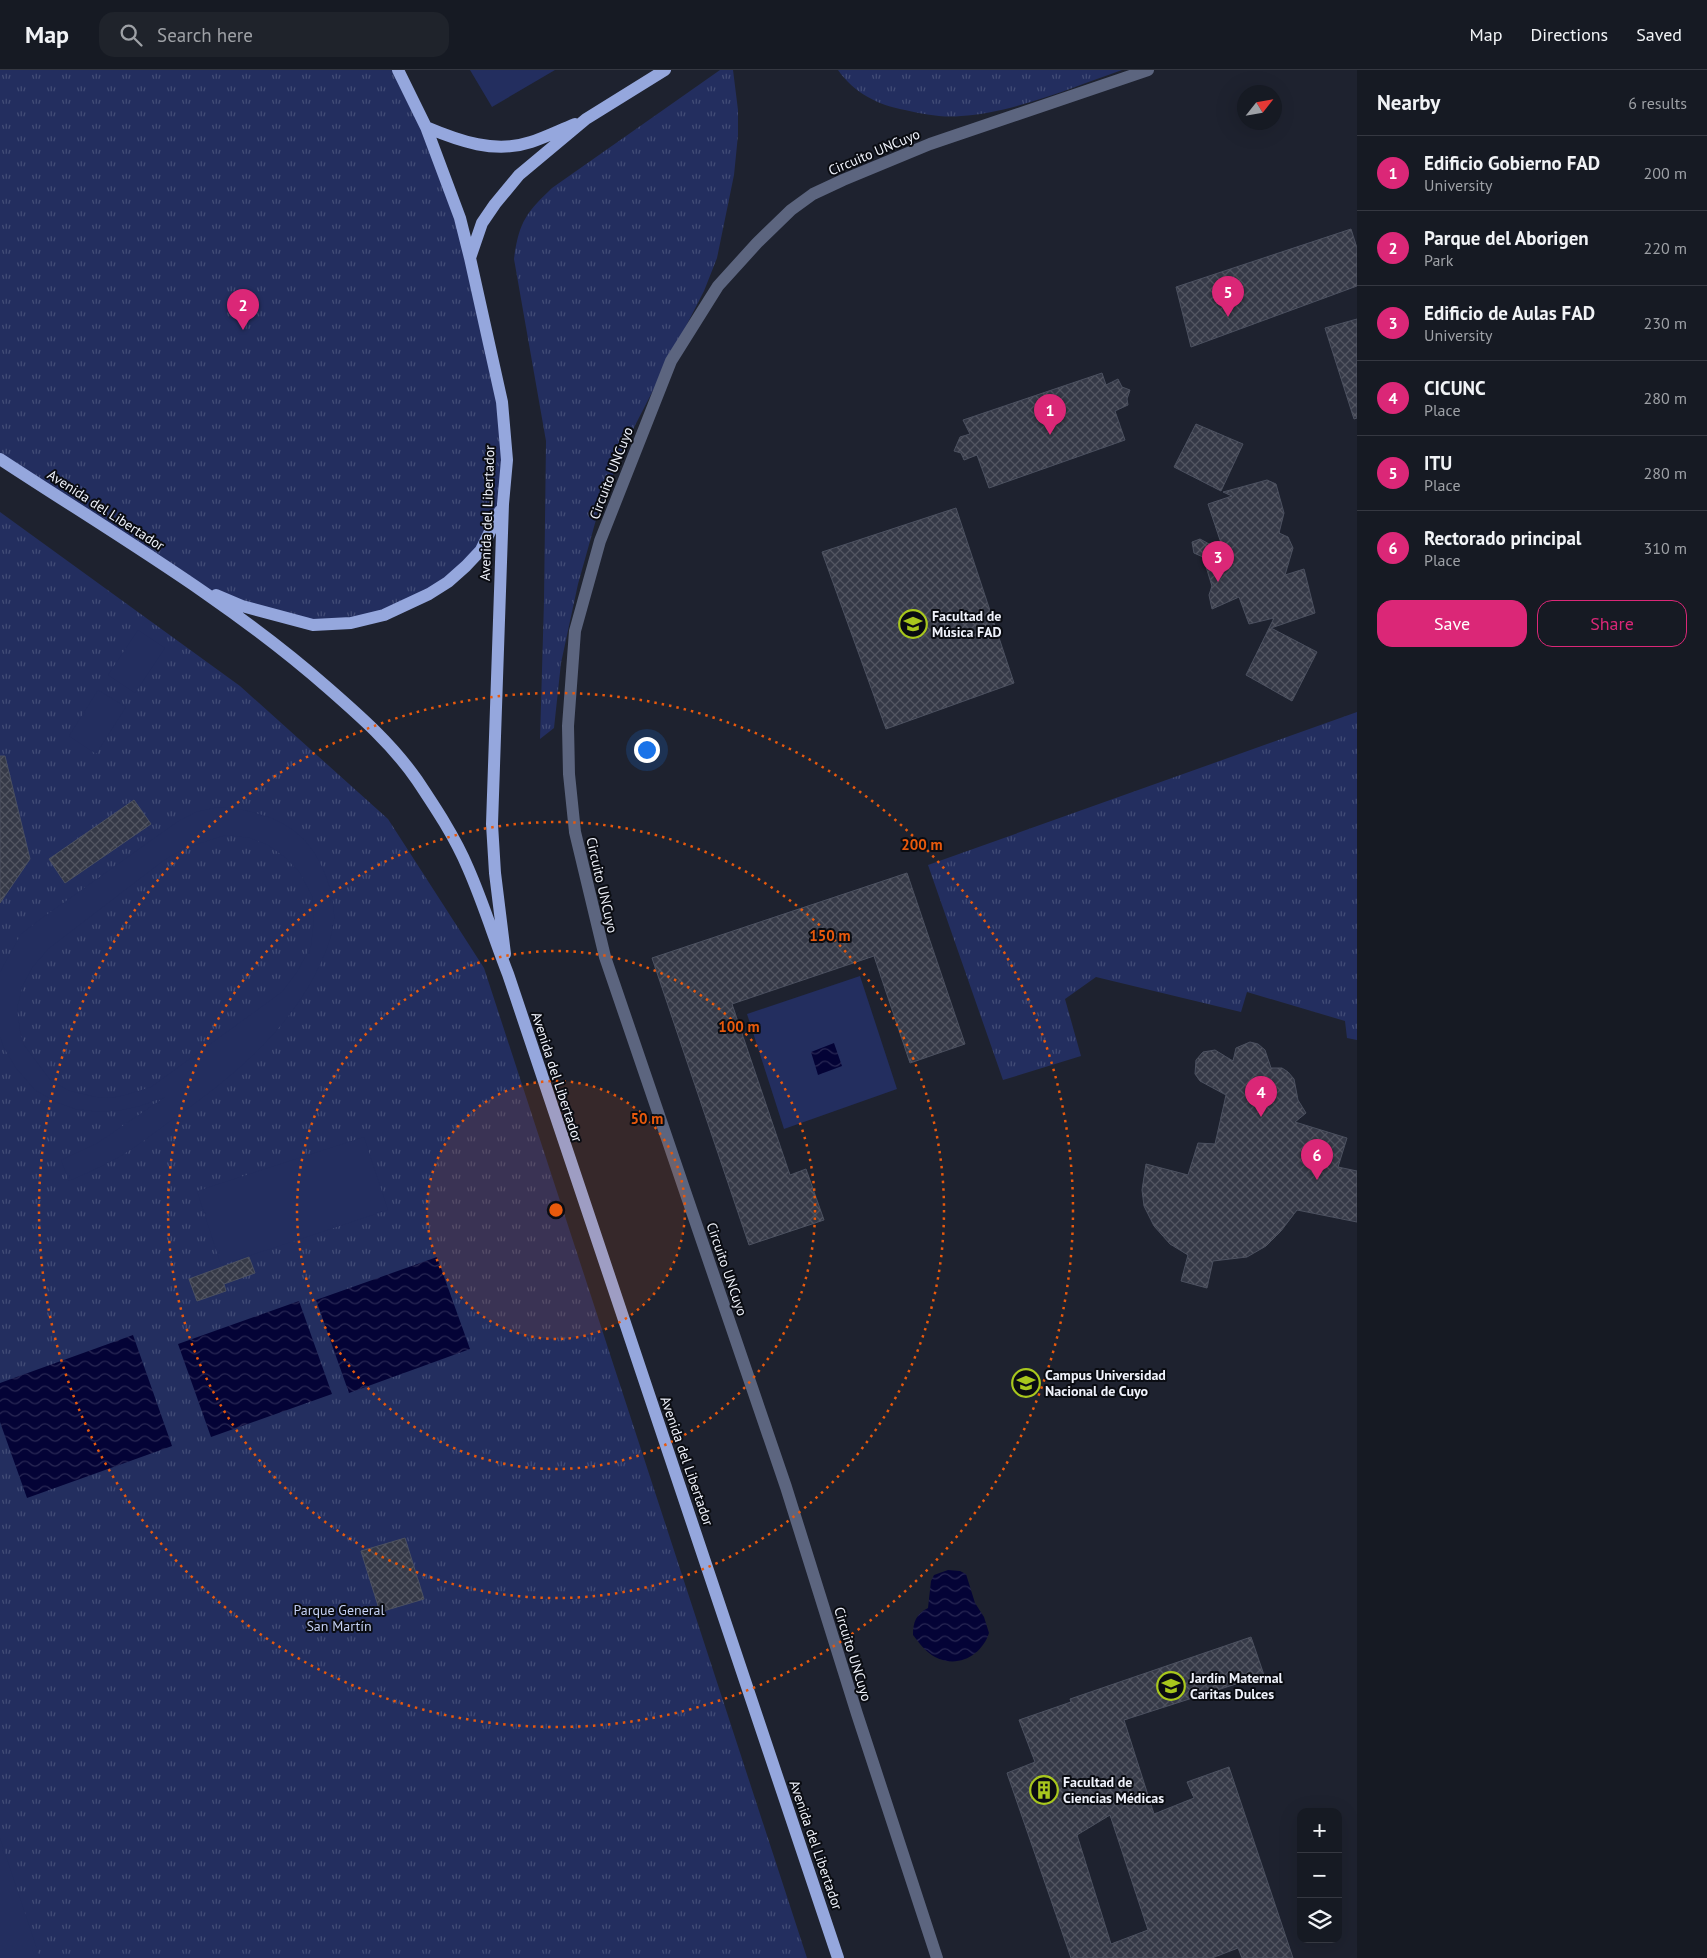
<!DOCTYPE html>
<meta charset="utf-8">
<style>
body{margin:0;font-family:"PT Sans",sans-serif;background:#1f232b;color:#f1f3f6}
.controls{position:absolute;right:15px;bottom:15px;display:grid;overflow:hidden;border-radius:10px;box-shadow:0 5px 20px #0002}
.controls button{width:45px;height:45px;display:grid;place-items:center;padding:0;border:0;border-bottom:1px solid #353841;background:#161a23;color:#f1f3f6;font:25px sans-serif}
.compass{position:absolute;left:1237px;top:15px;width:45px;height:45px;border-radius:50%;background:#161a23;box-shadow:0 5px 20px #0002;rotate:59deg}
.you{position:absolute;left:646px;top:679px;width:18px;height:18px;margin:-12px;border:4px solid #fff;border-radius:50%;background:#1a73e8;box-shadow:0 0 0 8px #1a73e833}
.badge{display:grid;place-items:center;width:32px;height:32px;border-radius:50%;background:#db2777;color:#fff;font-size:16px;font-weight:700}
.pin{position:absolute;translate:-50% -41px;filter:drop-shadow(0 1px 2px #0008)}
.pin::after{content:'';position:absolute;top:26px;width:18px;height:15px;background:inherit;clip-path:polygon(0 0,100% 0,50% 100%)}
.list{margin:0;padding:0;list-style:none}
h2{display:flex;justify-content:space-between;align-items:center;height:65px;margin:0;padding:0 20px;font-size:21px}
h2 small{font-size:16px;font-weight:400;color:#9ea1a6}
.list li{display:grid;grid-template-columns:32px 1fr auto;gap:15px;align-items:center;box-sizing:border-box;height:75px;padding:0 20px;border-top:1px solid #353841}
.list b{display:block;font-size:19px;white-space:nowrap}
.list p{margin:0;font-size:16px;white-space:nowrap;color:#9ea1a6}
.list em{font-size:16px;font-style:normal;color:#9ea1a6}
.actions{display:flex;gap:10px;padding:15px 20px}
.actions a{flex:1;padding:11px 0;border:1px solid #db2777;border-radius:15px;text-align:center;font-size:18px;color:#db2777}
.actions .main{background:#db2777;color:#fff}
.icon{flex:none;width:28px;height:28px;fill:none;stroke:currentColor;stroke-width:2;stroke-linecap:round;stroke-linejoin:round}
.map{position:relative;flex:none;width:1357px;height:1888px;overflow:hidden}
header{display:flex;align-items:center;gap:30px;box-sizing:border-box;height:70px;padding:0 25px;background:#161a23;border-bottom:1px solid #353841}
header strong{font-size:24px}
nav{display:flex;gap:28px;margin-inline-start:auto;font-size:18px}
.search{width:350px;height:45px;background:#1f232b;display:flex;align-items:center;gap:12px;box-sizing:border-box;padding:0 18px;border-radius:15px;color:#9ea1a6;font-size:19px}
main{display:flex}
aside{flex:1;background:#161a23}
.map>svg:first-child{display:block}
</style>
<header>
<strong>Map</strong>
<div class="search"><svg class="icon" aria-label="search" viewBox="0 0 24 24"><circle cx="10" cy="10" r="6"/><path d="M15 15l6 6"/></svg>Search here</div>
<nav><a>Map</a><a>Directions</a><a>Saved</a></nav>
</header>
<main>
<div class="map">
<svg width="1357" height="1888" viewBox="0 0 1357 1888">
<defs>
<pattern id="grass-tufts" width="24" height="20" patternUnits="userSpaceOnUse" patternTransform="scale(1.25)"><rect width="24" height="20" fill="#232e5f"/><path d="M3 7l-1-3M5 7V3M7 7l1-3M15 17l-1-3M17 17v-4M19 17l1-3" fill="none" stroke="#434d77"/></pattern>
<pattern id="water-waves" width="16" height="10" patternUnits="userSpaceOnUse" patternTransform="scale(1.25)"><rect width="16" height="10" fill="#040336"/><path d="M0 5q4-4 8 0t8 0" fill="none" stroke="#292854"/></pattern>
<pattern id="building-cross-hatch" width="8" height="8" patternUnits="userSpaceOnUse" patternTransform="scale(1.25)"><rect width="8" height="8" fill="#353947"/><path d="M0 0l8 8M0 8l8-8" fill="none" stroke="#535662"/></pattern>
</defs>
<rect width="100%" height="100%" fill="#1e222f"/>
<!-- grass -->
<path fill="url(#grass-tufts)" d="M 0,0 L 398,0 L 460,148 L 502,332 L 503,434 L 466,496 L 384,545 L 313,555 L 199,519 L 0,389 Z
M 720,0 L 733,0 L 738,40 L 738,65 L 734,105 L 717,188 L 704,221 L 626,373 L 599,439 L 578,514 L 561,593 L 554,658 L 540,669 L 544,531 L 546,371 L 514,189 C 519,152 526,143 552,118 Z
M 838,0 L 1122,0 C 1073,17 1013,43 961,46 C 942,48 923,44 905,40 C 878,35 854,23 838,0 Z
M 0,442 L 240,616 L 388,749 L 484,898 L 807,1888 L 0,1888 Z
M 1357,642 L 1357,970 L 1347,968 L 1345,951 L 1247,922 L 1241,942 L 1096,907 L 1065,929 L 1081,986 L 1003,1010 L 928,795 Z"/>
<!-- garden -->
<path fill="#232e5f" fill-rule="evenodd" d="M 470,0 L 555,0 L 492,37 Z
M 138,560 L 165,578 L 135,623 L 108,605 Z
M 98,620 L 126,637 L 96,684 L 69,666 Z
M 218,737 C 261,740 302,753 321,795 C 329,812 335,831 334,850 C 332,868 324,887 316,903 C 283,967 227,1011 169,1052 C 150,1066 131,1081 110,1092 C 97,1099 82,1105 69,1111 L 61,1090 L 96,1074 L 165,1027 L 140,1036 L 122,1040 L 100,1042 L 75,1039 L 56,1032 L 35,1020 L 16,998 L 4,978 L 0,967 L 0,902 L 21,864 L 42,848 L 177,752 L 196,742 ZM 226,765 L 250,768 L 268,775 L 286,788 L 300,803 L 312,826 L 314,849 L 311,876 L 297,902 L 282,922 L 151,1017 L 125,1025 L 111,1028 L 96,1027 L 70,1021 L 51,1011 L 24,975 L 20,961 L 17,938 L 23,915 L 32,898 L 48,879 L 163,791 L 185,778 Z
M 860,906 L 897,1019 L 784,1059 L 747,944 Z
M 364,1067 L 388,1140 L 221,1195 L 197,1121 Z
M 0,1768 L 40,1888 L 0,1888 Z"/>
<!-- water -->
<path fill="url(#water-waves)" d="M 834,973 L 842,996 L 818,1005 L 811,982 Z
M 437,1187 L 470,1279 L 349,1323 L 316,1230 Z
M 299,1231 L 332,1324 L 211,1367 L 178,1274 Z
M 133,1265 L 172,1376 L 27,1428 L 0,1352 L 0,1313 Z
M 948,1500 L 960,1501 L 966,1504 L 975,1533 L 984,1547 L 989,1563 C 982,1585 958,1599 935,1587 C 926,1582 919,1573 913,1565 C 913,1552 916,1544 928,1538 L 931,1511 L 934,1505 Z"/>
<!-- building -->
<path fill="url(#building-cross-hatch)" stroke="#4c5160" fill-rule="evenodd" d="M 1351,159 L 1357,178 L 1357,216 L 1191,277 L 1176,217 Z
M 1357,249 L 1357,348 L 1354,349 L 1325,258 Z
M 1102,303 L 1106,315 L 1118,309 L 1122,317 L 1130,320 L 1127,329 L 1128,335 L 1115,341 L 1125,370 L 989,418 L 977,385 L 964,390 L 961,383 L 954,381 L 960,367 L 970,364 L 963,350 Z
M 1196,354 L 1243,374 L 1221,421 L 1174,397 Z
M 1267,410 L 1276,414 L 1284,443 L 1279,463 L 1288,467 L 1293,478 L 1285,505 L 1304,499 L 1315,543 L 1271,558 L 1317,582 L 1292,631 L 1246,605 L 1274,548 L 1249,554 L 1239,527 L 1212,539 L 1209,525 L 1212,516 L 1203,487 L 1194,483 L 1192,472 L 1200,469 L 1224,482 L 1208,434 L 1232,426 L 1223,422 Z
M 956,438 L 1014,613 L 886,659 L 822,482 Z
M 0,686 L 5,686 L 30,789 L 0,833 Z
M 134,730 L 151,754 L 65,813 L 49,789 Z
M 907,803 L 965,974 L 910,993 L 874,886 L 732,934 L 790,1105 L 806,1099 L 824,1150 L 749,1175 L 652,888 Z
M 1250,972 L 1258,974 L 1265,980 L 1271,998 L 1282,998 L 1288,1002 L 1294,1009 L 1298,1030 L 1306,1043 L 1295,1052 L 1347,1068 L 1338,1097 L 1357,1101 L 1357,1152 L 1297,1140 L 1281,1161 L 1266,1176 L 1247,1187 L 1213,1191 L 1207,1218 L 1181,1211 L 1188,1185 L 1170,1174 L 1154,1156 L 1144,1136 L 1142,1120 L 1146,1094 L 1188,1105 L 1198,1073 L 1215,1074 L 1226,1025 L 1200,1011 L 1195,1004 L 1196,990 L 1203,982 L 1215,980 L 1233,991 L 1236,978 Z
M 249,1187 L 255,1203 L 224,1214 L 226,1221 L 197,1231 L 189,1209 Z
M 405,1468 L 424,1529 L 380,1542 L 361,1481 Z
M 1251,1567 L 1264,1605 L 1124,1650 L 1154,1744 L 1194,1728 L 1187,1712 L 1229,1697 L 1293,1888 L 1242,1888 L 1238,1878 L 1212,1888 L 1071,1888 L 1007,1703 L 1035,1692 L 1019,1650 L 1071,1632 L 1070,1629 ZM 1110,1745 L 1148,1860 L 1111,1874 L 1077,1765 Z"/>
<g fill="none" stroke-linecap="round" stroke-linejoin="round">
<!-- minor -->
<path stroke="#5c657f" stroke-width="12" d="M 937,1888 L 857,1644 L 786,1417 L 605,887 L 575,762 L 569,704 L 568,656 L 575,561 L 600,471 L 671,291 L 718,216 L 757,173 L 791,140 L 813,124 L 843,110 L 930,74 L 1148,0"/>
<!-- major -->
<path stroke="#95a7dd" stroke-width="12" d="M 398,0 L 426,57 L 460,148 L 470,188 L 502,332 L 507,390 L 503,434 L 492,754 L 495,803 L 505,884
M 426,57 C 459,71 495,84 531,72 C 546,67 560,60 575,54
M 470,188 L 482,153 L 495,134 L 519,105 L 586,49 L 665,0
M 0,389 C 111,462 228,530 328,618 C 360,646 392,674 417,710 C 435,737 455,767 468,798 C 483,832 494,868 508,904 L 838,1888
M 216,525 L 242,536 L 313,555 L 351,553 L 384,545 L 429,524 L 448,512 L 466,496 L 481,480 L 500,441"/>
</g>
<!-- distance rings -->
<circle cx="556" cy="1140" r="129" fill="#e8590c" fill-opacity=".12"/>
<g fill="none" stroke="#e8590c" stroke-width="2.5" stroke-dasharray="2.5 5">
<circle cx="556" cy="1140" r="129"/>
<circle cx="556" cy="1140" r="259"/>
<circle cx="556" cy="1140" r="388"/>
<circle cx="556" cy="1140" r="517"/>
</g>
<!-- icons -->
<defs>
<symbol id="university-ring" viewBox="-11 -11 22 22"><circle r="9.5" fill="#0a0c12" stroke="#a8c71d" stroke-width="1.5"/><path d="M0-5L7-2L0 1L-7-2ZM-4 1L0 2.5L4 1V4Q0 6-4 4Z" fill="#a8c71d"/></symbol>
<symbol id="school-ring" viewBox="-11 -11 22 22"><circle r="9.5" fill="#0a0c12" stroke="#a8c71d" stroke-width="1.5"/><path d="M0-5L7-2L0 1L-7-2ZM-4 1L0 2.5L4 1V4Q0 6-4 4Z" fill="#a8c71d"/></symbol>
<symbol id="building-ring" viewBox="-11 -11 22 22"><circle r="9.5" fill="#0a0c12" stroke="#a8c71d" stroke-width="1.5"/><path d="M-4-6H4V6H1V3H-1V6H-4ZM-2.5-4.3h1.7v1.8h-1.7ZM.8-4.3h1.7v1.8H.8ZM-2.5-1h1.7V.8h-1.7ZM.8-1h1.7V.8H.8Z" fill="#a8c71d"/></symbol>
</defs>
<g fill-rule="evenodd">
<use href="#university-ring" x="897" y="538" width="32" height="32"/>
<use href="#university-ring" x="1010" y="1297" width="32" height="32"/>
<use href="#school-ring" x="1155" y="1600" width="32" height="32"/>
<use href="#building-ring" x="1028" y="1704" width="32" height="32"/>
</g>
<g text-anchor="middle" stroke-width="4" stroke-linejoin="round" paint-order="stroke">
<!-- street labels -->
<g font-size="14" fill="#f0f3fc" stroke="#0a0c12">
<text transform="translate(874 82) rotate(-23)" y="5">Circuito UNCuyo</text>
<text transform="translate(611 403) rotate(-69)" y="5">Circuito UNCuyo</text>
<text transform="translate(106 440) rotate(33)" y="5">Avenida del Libertador</text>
<text transform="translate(487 443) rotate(-88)" y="5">Avenida del Libertador</text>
<text transform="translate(602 815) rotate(77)" y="5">Circuito UNCuyo</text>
<text transform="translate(557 1007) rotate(72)" y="5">Avenida del Libertador</text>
<text transform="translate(727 1199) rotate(71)" y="5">Circuito UNCuyo</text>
<text transform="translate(687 1391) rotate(71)" y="5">Avenida del Libertador</text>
<text transform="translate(853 1584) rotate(73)" y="5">Circuito UNCuyo</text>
<text transform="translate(816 1775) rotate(71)" y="5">Avenida del Libertador</text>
</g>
<!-- poi labels -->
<g font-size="14" font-weight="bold" fill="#f0f3fc" stroke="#0a0c12" text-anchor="start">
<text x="932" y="551">Facultad de<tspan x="932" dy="16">Música FAD</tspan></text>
<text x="1045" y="1310">Campus Universidad<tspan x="1045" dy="16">Nacional de Cuyo</tspan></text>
<text x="1190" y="1613">Jardín Maternal<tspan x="1190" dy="16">Caritas Dulces</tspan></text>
<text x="1063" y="1717">Facultad de<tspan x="1063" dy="16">Ciencias Médicas</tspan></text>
</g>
<!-- park labels -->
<g font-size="14" fill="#c4d0f3" stroke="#0a0c12">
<text x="339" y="1545">Parque General<tspan x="339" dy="16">San Martín</tspan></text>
</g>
</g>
<circle cx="556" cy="1140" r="8" fill="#e8590c" stroke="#0a0c12" stroke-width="2.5"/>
<g font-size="15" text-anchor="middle" font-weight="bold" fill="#e8590c" stroke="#0a0c12" stroke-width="4" stroke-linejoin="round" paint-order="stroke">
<text x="922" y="780">200 m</text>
<text x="830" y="871">150 m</text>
<text x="739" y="962">100 m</text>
<text x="647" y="1054">50 m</text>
</g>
</svg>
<div class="controls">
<button>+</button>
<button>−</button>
<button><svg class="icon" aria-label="layers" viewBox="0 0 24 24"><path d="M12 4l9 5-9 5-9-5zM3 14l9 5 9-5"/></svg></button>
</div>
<svg class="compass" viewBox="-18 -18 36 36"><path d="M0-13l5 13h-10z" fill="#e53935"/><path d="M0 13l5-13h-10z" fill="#9ea1a6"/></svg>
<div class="you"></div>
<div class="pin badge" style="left:1050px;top:365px">1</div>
<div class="pin badge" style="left:243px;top:260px">2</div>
<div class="pin badge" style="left:1218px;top:512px">3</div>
<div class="pin badge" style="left:1261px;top:1047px">4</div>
<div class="pin badge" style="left:1228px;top:247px">5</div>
<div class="pin badge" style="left:1317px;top:1110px">6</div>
</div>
<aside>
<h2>Nearby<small>6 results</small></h2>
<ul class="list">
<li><span class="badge">1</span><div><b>Edificio Gobierno FAD</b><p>University</p></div><em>200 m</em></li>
<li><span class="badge">2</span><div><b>Parque del Aborigen</b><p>Park</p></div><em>220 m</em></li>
<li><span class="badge">3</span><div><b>Edificio de Aulas FAD</b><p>University</p></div><em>230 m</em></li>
<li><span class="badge">4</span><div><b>CICUNC</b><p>Place</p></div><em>280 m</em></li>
<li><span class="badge">5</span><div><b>ITU</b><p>Place</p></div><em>280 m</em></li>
<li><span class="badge">6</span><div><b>Rectorado principal</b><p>Place</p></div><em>310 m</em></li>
</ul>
<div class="actions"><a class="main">Save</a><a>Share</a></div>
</aside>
</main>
